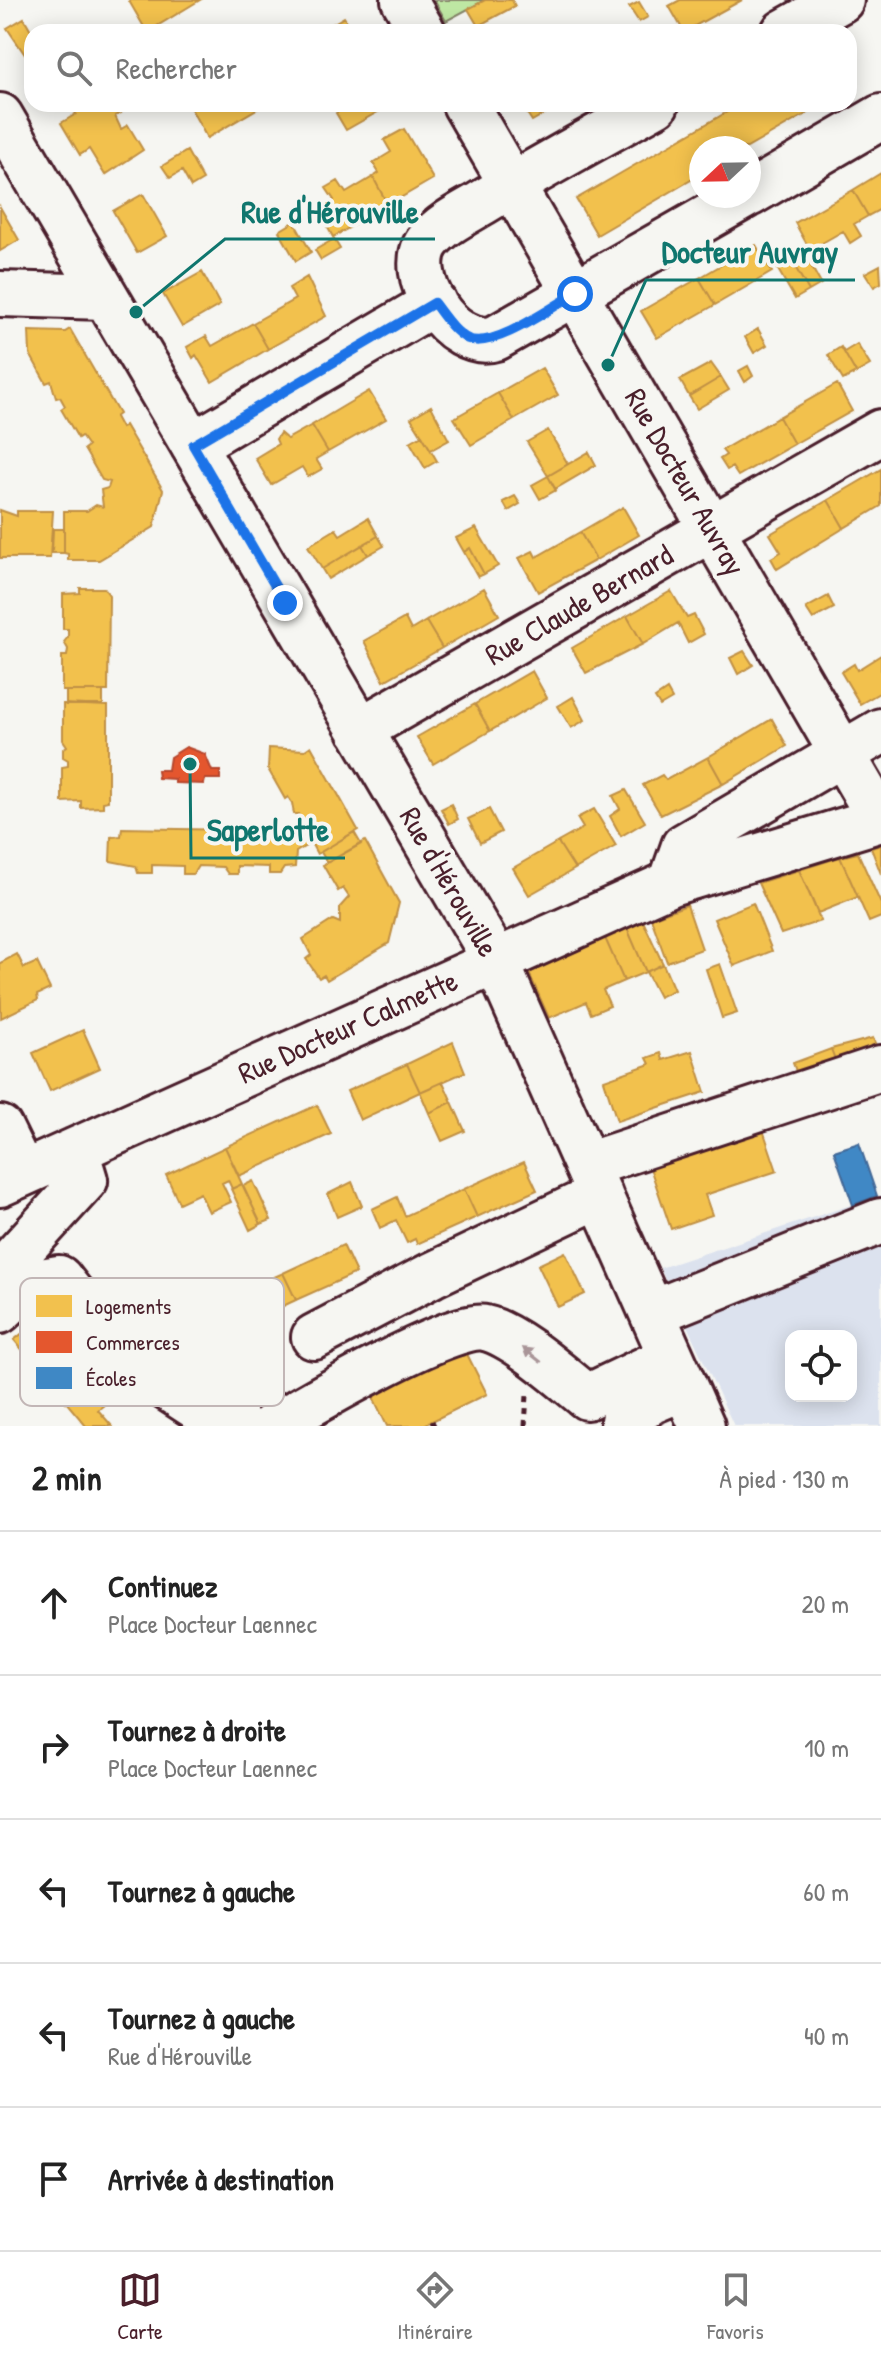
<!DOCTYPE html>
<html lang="fr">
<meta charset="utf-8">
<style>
body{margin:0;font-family:"Patrick Hand",sans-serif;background:#f6f6f6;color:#222}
.controls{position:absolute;right:24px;bottom:24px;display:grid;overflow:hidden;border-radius:16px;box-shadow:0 4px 20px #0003}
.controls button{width:72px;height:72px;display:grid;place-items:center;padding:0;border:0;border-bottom:2px solid #e0e0e0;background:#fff;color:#222;font:40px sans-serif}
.compass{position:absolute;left:689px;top:136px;width:72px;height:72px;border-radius:50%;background:#fff;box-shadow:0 4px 20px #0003;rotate:248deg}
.stop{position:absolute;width:24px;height:24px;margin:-18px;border:6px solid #1a73e8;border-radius:50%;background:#fff}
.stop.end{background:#1a73e8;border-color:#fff;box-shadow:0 2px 8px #0008}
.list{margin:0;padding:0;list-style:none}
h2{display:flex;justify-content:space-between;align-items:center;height:104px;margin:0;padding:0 32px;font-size:34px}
h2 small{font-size:26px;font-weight:400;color:#767676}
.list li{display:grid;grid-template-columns:52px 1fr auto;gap:24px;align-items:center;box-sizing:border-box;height:144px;padding:0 32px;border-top:2px solid #e0e0e0}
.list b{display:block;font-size:30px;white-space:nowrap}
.list p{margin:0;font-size:26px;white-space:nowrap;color:#767676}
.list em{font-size:26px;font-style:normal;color:#767676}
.icon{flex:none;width:44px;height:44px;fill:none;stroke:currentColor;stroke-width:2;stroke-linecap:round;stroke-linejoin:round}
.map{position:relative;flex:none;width:881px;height:1426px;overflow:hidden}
.search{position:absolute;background:#fff;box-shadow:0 4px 20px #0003;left:24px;right:24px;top:24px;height:88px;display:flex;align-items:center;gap:20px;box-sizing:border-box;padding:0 28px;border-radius:24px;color:#767676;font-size:30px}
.sheet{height:824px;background:#fff}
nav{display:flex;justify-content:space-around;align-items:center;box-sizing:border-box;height:112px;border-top:2px solid #e0e0e0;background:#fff;font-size:22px;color:#767676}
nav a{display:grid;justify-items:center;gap:4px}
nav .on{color:#4a1f2b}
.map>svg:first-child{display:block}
</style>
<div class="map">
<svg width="881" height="1426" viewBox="0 0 881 1426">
<rect width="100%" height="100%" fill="#f6f6f2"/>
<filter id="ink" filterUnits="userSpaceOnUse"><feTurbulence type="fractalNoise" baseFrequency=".0125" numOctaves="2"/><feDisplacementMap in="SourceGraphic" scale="16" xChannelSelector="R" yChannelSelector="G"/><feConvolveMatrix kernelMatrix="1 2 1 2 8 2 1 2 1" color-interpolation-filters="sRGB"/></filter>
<g filter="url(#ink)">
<!-- built -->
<path fill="#dce2ee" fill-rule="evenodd" d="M 881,1195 L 881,1426 L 734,1426 L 660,1268 ZM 791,1336 L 851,1336 L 851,1396 L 791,1396 Z"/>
<!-- green -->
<path fill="#bee7a3" stroke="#848367" stroke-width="2" d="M 434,0 L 485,0 L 446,21 Z"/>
<!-- homes -->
<path fill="#f2c14e" stroke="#c09044" stroke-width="2" d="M 200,0 L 147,32 L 129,1 L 131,0 Z
M 485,0 L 512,0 L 515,6 L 478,26 L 468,9 Z
M 680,0 L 742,0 L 684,32 L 669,6 Z
M 639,2 L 648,17 L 639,22 L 629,7 Z
M 344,17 L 353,32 L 319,32 Z
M 24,18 L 32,32 L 32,65 L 7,28 Z
M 70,104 L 116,104 L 121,113 L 115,116 L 121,129 L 128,125 L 143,150 L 105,175 L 89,149 L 80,155 L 61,123 L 76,114 Z
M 195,104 L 265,104 L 207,138 L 190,107 Z
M 351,104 L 389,104 L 390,105 L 346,130 L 336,113 Z
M 521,104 L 562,104 L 532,121 Z
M 741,104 L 820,106 L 747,148 L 701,148 L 701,182 L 698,176 L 597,235 L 576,199 Z
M 404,129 L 433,179 L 388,205 L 373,177 L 379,173 L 373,163 L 391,152 L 384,140 Z
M 187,151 L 203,180 L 191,187 L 182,171 L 170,178 L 162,166 Z
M 881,173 L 881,209 L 868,216 L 853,190 Z
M 373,177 L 388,205 L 333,237 L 318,210 L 334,200 L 326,188 L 338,181 L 346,193 Z
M 853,190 L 868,216 L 854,224 L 861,236 L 850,243 L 843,231 L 810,250 L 795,223 Z
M 143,194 L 167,236 L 137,253 L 113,211 Z
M 0,207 L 19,240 L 0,251 Z
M 294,222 L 311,252 L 296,261 L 279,231 Z
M 334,239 L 340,249 L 321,260 L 315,250 Z
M 756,245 L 772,272 L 715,305 L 699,278 Z
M 800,246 L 821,284 L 809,291 L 787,253 Z
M 787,253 L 809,291 L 795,299 L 773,261 Z
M 880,265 L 881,283 L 874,287 L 865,273 Z
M 202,272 L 220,305 L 182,327 L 163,294 Z
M 307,277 L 326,316 L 268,349 L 253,323 L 295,299 L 289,288 Z
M 699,278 L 715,305 L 657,338 L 641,311 Z
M 253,323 L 268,349 L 212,382 L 196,355 L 193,358 L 187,347 L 206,336 L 212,346 Z
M 70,329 L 119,414 L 115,417 L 121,428 L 125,425 L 163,490 L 154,527 L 99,560 L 68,560 L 68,554 L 64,553 L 64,511 L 87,511 L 96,505 L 103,507 L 101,490 L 108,488 L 110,482 L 102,480 L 84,449 L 88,446 L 81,436 L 78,438 L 61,409 L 65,406 L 60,397 L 56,398 L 51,381 L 46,383 L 30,354 L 29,331 L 65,332 Z
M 758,329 L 767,345 L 754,353 L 745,337 Z
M 857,344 L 870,365 L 856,373 L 844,352 Z
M 841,347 L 856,373 L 843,380 L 828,355 Z
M 711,363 L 721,377 L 689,396 L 680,380 Z
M 748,366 L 753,376 L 745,382 L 739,371 Z
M 542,368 L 558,395 L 514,420 L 498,393 Z
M 721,377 L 729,390 L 697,409 L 689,396 Z
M 837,384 L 852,411 L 794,444 L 779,417 Z
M 369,391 L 386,419 L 328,452 L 312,425 Z
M 498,393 L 514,420 L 471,445 L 454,418 Z
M 431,406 L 449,440 L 431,450 L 411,418 Z
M 779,417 L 794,444 L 738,476 L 732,467 L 727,470 L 720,459 L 726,455 L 722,450 Z
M 312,425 L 328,452 L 316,459 L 322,469 L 308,477 L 302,467 L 271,485 L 255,458 L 278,444 L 276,439 L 280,433 L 287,439 Z
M 548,430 L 568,464 L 548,476 L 527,442 Z
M 422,435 L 437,461 L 425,468 L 410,442 Z
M 589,452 L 596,465 L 555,489 L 548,476 Z
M 881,469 L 881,506 L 844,528 L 828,500 Z
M 548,476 L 556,490 L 540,499 L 532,485 Z
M 515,496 L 520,504 L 508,511 L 503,502 Z
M 828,500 L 844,528 L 777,569 L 771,558 L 781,552 L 770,534 Z
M 623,507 L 639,535 L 596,560 L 580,532 Z
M 0,510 L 17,516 L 17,511 L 53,511 L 50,558 L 0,558 Z
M 368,518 L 378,536 L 322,569 L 308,546 L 336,529 L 340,535 Z
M 476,528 L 498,566 L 484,574 L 470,548 L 464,552 L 456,538 Z
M 53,529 L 64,529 L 64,553 L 52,553 Z
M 580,532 L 596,560 L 538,592 L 519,558 L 533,551 L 536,557 Z
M 378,536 L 384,546 L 368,555 L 362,545 Z
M 362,545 L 368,555 L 328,579 L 322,569 Z
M 470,548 L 484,574 L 478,577 L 464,552 Z
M 80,588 L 104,588 L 109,595 L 108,691 L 62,691 L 62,656 L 67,656 L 68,649 L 64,642 L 68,637 L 68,629 L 63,629 L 63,594 L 80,593 Z
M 484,588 L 499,615 L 442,648 L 426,621 Z
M 671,591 L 687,618 L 694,615 L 704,634 L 688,643 L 678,623 L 643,644 L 627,616 Z
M 828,596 L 834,608 L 813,619 L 806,608 Z
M 627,616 L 643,644 L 586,673 L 572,648 Z
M 405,618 L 411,630 L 426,621 L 442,648 L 384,681 L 364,641 Z
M 744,651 L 753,665 L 738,674 L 730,658 Z
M 881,655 L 881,692 L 860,704 L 841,672 L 854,664 L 857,670 Z
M 532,671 L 547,698 L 490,731 L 475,704 Z
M 667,690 L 672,699 L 660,706 L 655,698 Z
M 66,691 L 103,691 L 103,705 L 66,705 Z
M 573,697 L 585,720 L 571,728 L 558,706 Z
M 63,704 L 108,706 L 108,801 L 103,802 L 103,807 L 81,808 L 81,801 L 62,802 L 62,767 L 68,766 L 68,760 L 63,757 L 63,749 L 67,746 L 63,740 Z
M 475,704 L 490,731 L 433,764 L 417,737 Z
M 772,719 L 787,746 L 723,784 L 708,757 Z
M 311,746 L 358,830 L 317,854 L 311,843 L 296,852 L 295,867 L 284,868 L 280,874 L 269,874 L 269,867 L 237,866 L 237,874 L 228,874 L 223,867 L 198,866 L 193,874 L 183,874 L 183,866 L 152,865 L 152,873 L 138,873 L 136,866 L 110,861 L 111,837 L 121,836 L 122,828 L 296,831 L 296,842 L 306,836 L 299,824 L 303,822 L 298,814 L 294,814 L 292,803 L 288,797 L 285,799 L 268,769 L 269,748 L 305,750 Z
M 708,757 L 723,784 L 661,815 L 643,785 L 662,775 L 666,780 Z
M 626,790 L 645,822 L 621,836 L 610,816 L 620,809 L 613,796 Z
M 451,804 L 458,819 L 449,824 L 441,809 Z
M 489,809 L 501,832 L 480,843 L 468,819 Z
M 594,809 L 616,846 L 575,869 L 558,842 L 583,828 L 577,818 Z
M 354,832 L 361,844 L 327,863 L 321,852 Z
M 365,841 L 399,903 L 389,943 L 327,980 L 324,975 L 319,978 L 306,959 L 311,955 L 303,939 L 333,920 L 340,923 L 340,907 L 349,897 L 343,888 L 338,891 L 323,865 Z
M 558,842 L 575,869 L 529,895 L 513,868 Z
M 881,845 L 881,874 L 871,848 Z
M 858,853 L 881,904 L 881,917 L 869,922 L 840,857 Z
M 840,857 L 858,897 L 818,913 L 799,870 Z
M 799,870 L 821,921 L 781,934 L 758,883 Z
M 753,903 L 772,951 L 734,966 L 714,919 Z
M 687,905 L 702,949 L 667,962 L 651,918 Z
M 643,921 L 663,964 L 646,972 L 627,928 Z
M 627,928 L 646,972 L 624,981 L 605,938 Z
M 605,938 L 624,981 L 603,990 L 610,1006 L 591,1014 L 586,1002 L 549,1018 L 529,973 Z
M 17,954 L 24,968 L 37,962 L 50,989 L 37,995 L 38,1000 L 1,1018 L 0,963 Z
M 663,964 L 674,990 L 659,997 L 646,972 Z
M 720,964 L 737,1013 L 722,1018 L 706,969 Z
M 83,1030 L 100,1068 L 50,1091 L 33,1053 Z
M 873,1038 L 880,1056 L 838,1067 L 831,1049 Z
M 453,1042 L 465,1072 L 420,1092 L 407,1064 Z
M 831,1049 L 838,1067 L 800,1082 L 793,1063 Z
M 692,1051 L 705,1092 L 617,1121 L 604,1080 L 650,1064 L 647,1058 L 661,1053 L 663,1060 Z
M 407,1064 L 420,1092 L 360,1120 L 347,1091 Z
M 443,1082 L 452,1102 L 429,1113 L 420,1092 Z
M 452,1102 L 465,1131 L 442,1141 L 429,1113 Z
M 317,1105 L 331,1134 L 239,1176 L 225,1147 Z
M 761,1124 L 777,1171 L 705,1195 L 712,1215 L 671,1229 L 648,1162 Z
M 225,1147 L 242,1184 L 232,1189 L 228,1180 L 222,1183 L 231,1202 L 209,1212 L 200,1193 L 179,1203 L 166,1175 Z
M 524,1162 L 537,1190 L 477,1217 L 464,1189 Z
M 253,1181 L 271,1220 L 261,1224 L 243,1186 Z
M 352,1182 L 362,1206 L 337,1217 L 328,1194 Z
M 242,1184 L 261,1224 L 250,1230 L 231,1189 Z
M 464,1189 L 477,1217 L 417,1244 L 415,1239 L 407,1243 L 396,1220 L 380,1228 L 372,1209 L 397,1197 L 405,1216 Z
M 343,1245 L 356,1273 L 296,1300 L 283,1273 Z
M 565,1252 L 585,1294 L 558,1307 L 538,1265 Z
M 283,1273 L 296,1300 L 236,1328 L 223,1300 Z
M 49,1312 L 118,1393 L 98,1410 L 112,1426 L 86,1426 L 14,1340 Z
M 465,1350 L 487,1394 L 422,1426 L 387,1426 L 372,1395 Z"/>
<!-- shops -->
<path fill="#e4572e" stroke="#b6462d" stroke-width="2" d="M 186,747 L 205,754 L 212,771 L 220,771 L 220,779 L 205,779 L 204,784 L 175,783 L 175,779 L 158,778 L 157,770 L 168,770 L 170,757 Z"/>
<!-- schools -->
<path fill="#3f88c5" stroke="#426897" stroke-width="2" d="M 859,1143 L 877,1196 L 853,1205 L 834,1151 Z"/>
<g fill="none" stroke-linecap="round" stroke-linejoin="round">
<defs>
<path id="minor" d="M 404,0 L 423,32
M 784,32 L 841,0
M 465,104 L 880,819
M 656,104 C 599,136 541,167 485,201 C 467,212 443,223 429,240 C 402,273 451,352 496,338 L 745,196
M 0,116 L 496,961 L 702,1426
M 749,194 L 881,117
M 0,294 L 106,297
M 193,445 L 434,303
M 360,730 L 881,432
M 671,883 L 684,846 L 881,731
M 0,1128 L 22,1173
M 587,1165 L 881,1068
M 0,1184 L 671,883 L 881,819
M 0,1273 L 85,1180 L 76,1150
M 0,1311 L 30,1283 L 59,1278 L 123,1359 L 215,1419 L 241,1426
M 652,1313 L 881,1221
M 314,1337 L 432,1275 L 600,1195
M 623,1421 L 652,1401 L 685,1387
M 273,1426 C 307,1406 453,1320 485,1328 C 514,1334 562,1377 587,1397 L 671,1357"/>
</defs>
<!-- minor casing -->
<use href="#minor" stroke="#4a1f2b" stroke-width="50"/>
<!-- path -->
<path stroke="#4a1f2b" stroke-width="5" stroke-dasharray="6 6" stroke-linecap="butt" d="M 432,1421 L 434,1426
M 525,1426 L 527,1395"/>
<!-- minor -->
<use href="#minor" stroke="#f6f6f2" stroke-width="44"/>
</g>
<!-- one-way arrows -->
<defs><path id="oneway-solid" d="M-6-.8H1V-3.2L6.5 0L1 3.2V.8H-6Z" transform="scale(2)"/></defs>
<use fill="#a99598" href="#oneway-solid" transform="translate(532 1355) rotate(-142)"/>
</g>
<g fill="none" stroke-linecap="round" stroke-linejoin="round" filter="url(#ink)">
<!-- route -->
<path stroke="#1a73e8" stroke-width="10" d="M 285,603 L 193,445 L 434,303 C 444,316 454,332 468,339 C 493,350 552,307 575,294"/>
</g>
<g text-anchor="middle" stroke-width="8" stroke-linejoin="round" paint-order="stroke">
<!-- street labels -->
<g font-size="30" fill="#4a1f2b" stroke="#f6f6f2">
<text transform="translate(685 482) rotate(60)" y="10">Rue Docteur Auvray</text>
<text transform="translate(579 605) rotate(-30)" y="10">Rue Claude Bernard</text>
<text transform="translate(449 882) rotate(60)" y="10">Rue d'Hérouville</text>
<text transform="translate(348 1027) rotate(-24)" y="10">Rue Docteur Calmette</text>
</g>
</g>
<!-- legend -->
<rect x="20" y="1278" width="264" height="128" rx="12" fill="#f6f6f2" stroke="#c2b6b6" stroke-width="2"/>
<rect x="36" y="1295" width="36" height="22" fill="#f2c14e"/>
<rect x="36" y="1331" width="36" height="22" fill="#e4572e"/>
<rect x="36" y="1367" width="36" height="22" fill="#3f88c5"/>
<g font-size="22" fill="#4a1f2b">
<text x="86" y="1314">Logements</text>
<text x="86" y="1350">Commerces</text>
<text x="86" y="1386">Écoles</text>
</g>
<!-- callouts -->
<path fill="none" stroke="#0f766e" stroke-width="3" d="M136 312L225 239H435M608 365L646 280H855M190 764L191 858H345"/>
<g fill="#0f766e" stroke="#f6f6f2" stroke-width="3">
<circle cx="136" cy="312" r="8"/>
<circle cx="608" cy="365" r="8"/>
<circle cx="190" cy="764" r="8"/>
</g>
<g font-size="32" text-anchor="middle" font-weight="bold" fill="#0f766e" stroke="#f6f6f2" stroke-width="8" stroke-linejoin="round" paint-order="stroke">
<text x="330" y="223">Rue d'Hérouville</text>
<text x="750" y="263">Docteur Auvray</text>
<text x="268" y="841">Saperlotte</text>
</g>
</svg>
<div class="controls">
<button><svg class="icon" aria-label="locate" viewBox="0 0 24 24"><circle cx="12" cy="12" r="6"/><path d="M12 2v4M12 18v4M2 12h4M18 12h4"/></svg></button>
</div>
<svg class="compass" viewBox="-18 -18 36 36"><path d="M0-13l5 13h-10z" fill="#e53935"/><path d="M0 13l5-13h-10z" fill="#767676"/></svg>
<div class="stop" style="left:575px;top:294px"></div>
<div class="stop end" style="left:285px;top:603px"></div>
<div class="search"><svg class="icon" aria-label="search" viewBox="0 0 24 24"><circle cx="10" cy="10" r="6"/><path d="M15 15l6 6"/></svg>Rechercher</div>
</div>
<section class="sheet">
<h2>2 min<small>À pied · 130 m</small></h2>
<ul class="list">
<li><svg class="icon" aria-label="ahead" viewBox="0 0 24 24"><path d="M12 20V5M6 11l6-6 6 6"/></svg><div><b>Continuez</b><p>Place Docteur Laennec</p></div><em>20 m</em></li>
<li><svg class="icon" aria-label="right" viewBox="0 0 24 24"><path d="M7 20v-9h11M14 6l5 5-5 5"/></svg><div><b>Tournez à droite</b><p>Place Docteur Laennec</p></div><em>10 m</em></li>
<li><svg class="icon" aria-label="left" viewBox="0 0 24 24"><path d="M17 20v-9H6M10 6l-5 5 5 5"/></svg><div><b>Tournez à gauche</b></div><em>60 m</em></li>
<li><svg class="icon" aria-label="left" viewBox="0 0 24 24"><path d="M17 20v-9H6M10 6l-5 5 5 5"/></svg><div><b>Tournez à gauche</b><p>Rue d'Hérouville</p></div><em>40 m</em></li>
<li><svg class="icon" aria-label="arrive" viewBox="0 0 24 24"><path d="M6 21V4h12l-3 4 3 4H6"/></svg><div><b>Arrivée à destination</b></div></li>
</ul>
</section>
<nav>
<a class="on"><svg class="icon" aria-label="map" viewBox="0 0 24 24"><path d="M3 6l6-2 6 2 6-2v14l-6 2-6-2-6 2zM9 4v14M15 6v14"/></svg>Carte</a>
<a><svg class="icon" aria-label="directions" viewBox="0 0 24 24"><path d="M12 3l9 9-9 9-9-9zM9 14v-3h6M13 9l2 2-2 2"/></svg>Itinéraire</a>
<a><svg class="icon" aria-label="saved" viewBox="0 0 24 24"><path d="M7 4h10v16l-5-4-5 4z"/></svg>Favoris</a>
</nav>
